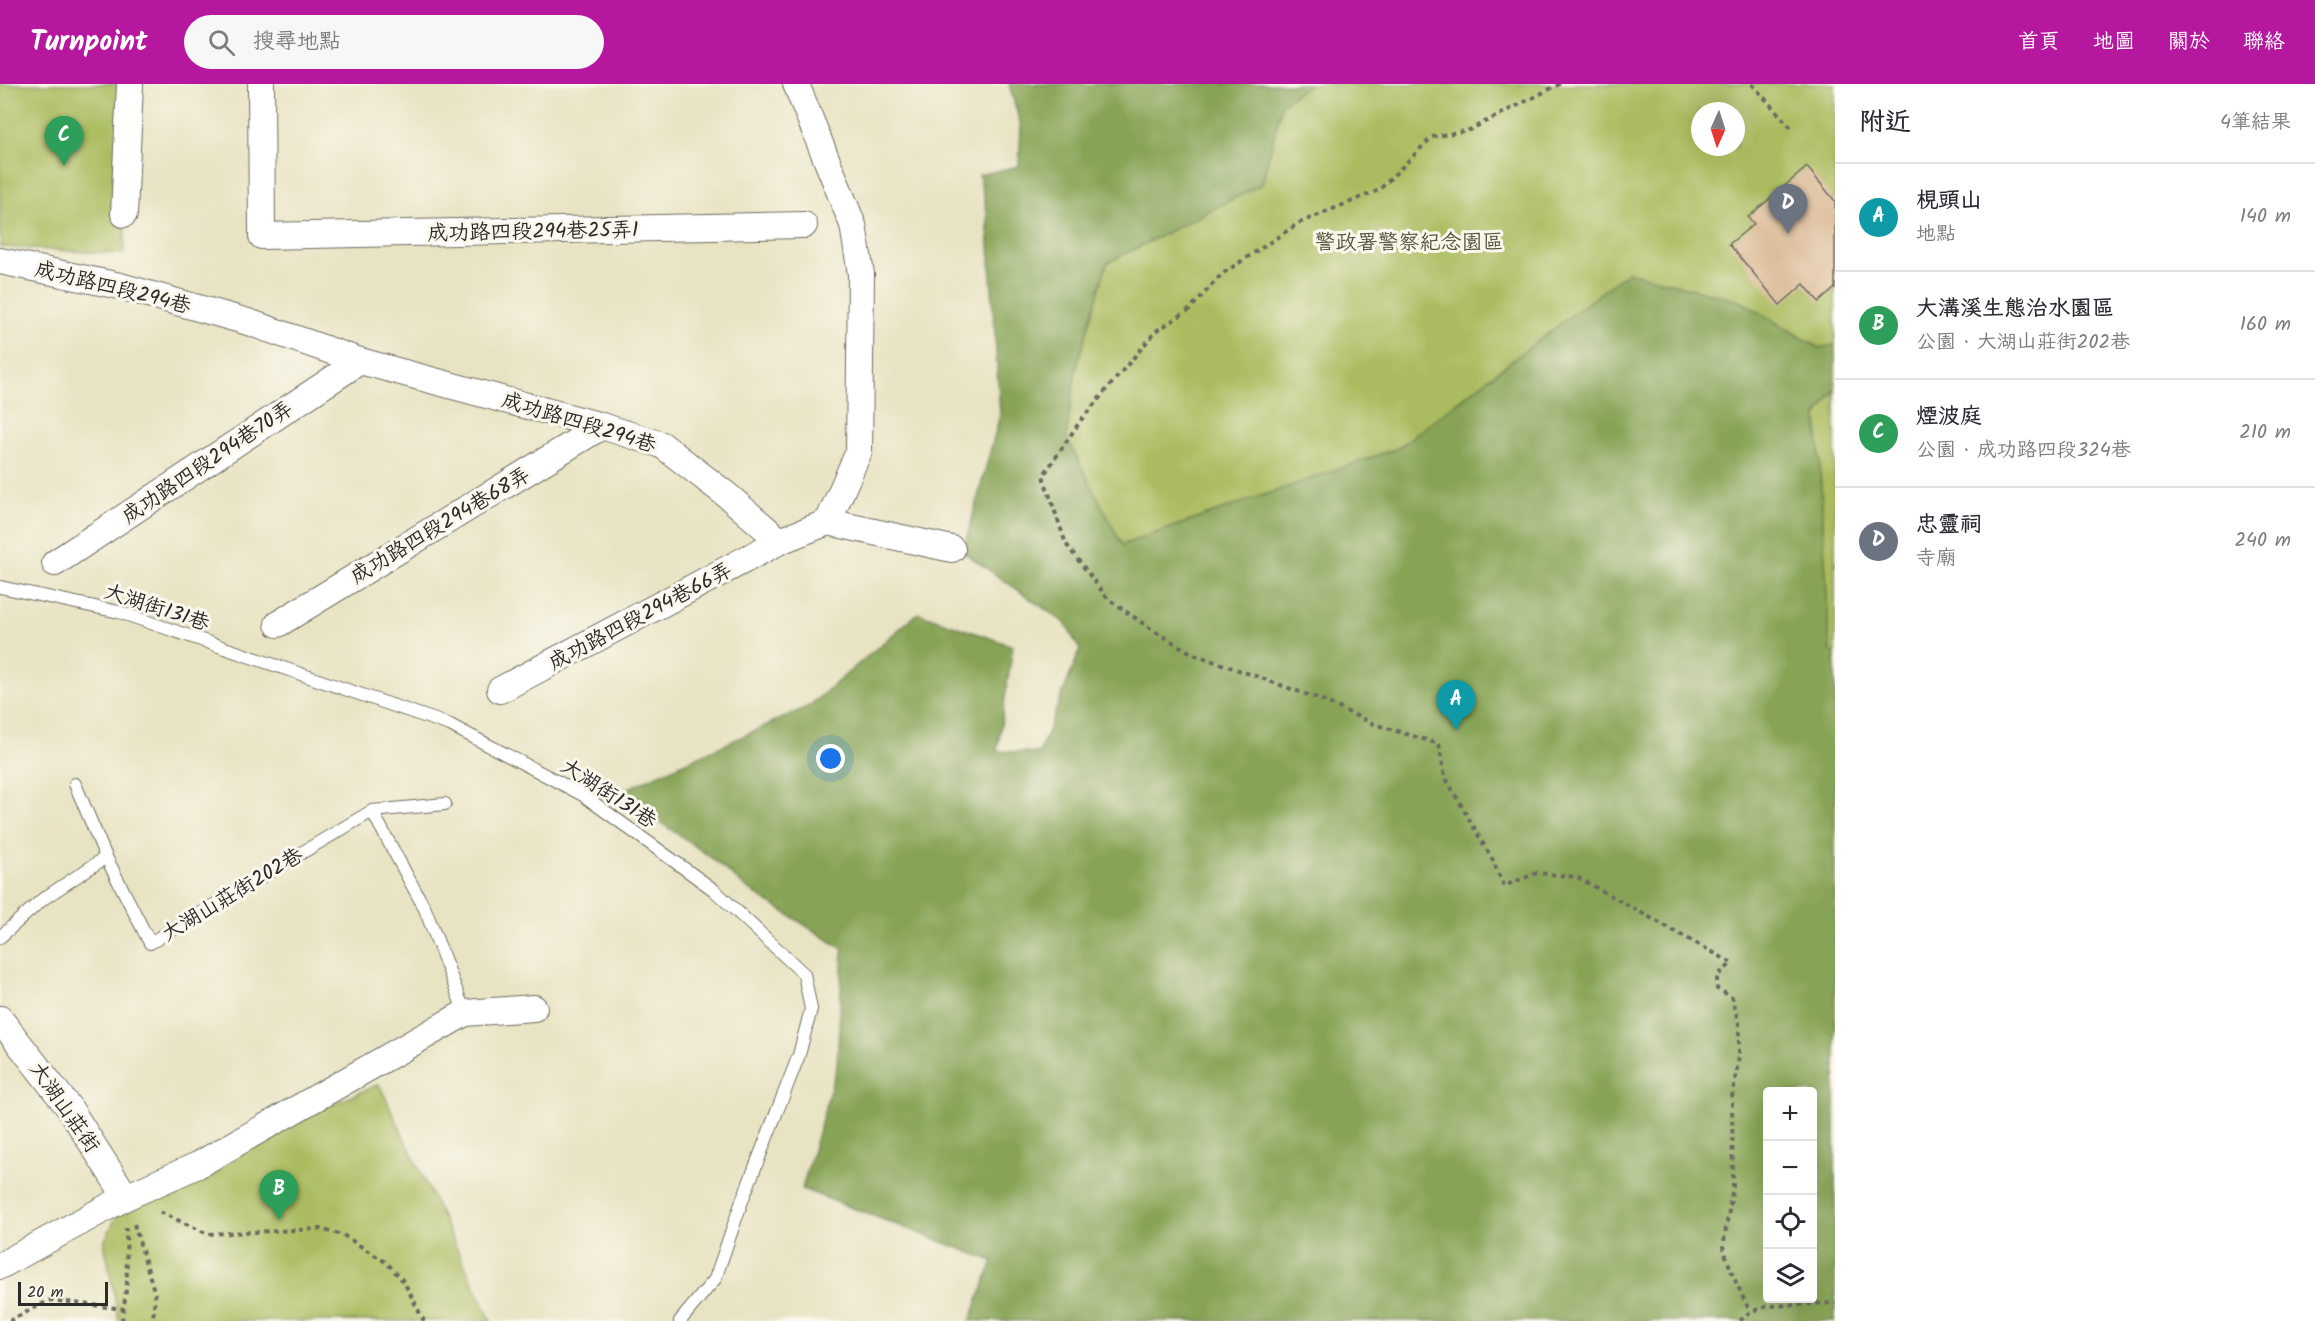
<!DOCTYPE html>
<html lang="zh-TW">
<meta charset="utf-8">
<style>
body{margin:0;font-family:Kalam,"LXGW WenKai TC",sans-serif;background:#f7f7f7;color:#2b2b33}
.controls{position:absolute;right:18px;bottom:18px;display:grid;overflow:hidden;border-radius:6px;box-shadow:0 6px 24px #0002}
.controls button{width:54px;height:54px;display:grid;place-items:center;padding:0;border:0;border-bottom:2px solid #e1e1e2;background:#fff;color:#2b2b33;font:30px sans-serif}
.compass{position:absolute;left:1691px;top:18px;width:54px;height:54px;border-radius:50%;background:#fff;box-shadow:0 6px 24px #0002;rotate:183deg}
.scale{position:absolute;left:18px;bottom:15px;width:90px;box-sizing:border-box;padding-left:6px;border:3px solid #2b2b2b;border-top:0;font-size:16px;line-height:21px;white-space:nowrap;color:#2b2b2b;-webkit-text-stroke:4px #fbf7ec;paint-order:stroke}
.you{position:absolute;left:831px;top:675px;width:21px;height:21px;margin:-15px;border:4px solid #fff;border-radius:50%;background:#1a73e8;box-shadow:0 0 0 9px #1a73e833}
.badge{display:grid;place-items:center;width:39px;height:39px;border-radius:50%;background:#b5179e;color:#fff;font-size:20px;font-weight:700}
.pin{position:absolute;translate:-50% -50px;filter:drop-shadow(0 2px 3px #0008)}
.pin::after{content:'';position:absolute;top:32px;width:21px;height:18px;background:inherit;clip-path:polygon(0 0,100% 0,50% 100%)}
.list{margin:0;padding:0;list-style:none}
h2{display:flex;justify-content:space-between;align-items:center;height:78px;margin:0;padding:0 24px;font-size:26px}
h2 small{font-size:20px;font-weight:400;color:#7c7c81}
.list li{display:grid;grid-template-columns:39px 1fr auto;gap:18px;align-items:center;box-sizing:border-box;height:108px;padding:0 24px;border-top:2px solid #e1e1e2}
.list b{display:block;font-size:22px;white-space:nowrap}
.list p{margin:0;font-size:20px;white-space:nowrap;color:#7c7c81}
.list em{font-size:20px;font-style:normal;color:#7c7c81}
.icon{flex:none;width:33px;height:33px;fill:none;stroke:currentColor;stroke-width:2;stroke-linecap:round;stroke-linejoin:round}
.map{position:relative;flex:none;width:1835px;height:1237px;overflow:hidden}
header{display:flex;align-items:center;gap:36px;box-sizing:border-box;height:84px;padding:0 30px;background:#b5179e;color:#fff}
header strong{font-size:28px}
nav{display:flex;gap:33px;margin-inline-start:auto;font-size:21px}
.search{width:420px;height:54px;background:#f7f7f7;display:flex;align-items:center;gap:15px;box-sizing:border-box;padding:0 21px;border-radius:33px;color:#7c7c81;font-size:22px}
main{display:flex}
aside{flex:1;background:#fff}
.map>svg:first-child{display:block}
</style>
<header>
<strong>Turnpoint</strong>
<div class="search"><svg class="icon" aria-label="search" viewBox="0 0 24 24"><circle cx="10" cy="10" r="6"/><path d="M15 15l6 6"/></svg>搜尋地點</div>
<nav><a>首頁</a><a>地圖</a><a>關於</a><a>聯絡</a></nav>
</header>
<main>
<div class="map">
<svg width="1835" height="1237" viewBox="0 0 1835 1237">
<rect width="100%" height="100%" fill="#fbf7ec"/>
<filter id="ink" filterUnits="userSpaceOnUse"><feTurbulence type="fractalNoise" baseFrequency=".0167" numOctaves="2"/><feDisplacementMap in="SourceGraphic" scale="12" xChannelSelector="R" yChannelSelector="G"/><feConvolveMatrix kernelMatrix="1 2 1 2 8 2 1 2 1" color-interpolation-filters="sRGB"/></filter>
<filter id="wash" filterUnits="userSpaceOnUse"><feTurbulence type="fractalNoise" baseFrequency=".008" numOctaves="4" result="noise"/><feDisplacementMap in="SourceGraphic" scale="24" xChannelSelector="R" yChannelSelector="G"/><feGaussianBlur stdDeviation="1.35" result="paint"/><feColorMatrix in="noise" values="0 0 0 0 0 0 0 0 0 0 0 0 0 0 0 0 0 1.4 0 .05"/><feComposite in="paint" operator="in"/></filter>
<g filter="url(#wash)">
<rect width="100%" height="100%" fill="#e8e3c2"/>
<!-- green -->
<path fill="#aabc5f" stroke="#6a7445" stroke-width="1.5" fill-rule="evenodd" d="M 0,0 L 131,0 L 124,170 L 0,163 Z
M 1309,0 L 1835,0 L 1835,261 L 1819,264 L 1740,217 L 1628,188 L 1398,364 L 1122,461 L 1066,353 L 1076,285 L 1107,179 L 1262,100 L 1282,20 ZM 1700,27 L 1736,27 L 1736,63 L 1700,63 Z
M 1835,306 L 1835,570 L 1830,567 L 1817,332 Z
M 379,1000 L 491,1237 L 119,1237 L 104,1158 L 126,1113 Z"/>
<!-- forest -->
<path fill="#87a456" stroke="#596840" stroke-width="1.5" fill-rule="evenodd" d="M 1009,0 L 1309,0 L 1282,20 L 1262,100 L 1107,179 L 1076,285 L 1066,353 L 1122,461 L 1398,364 L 1628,188 L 1740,217 L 1819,264 L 1835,261 L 1835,306 L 1817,332 L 1830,567 L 1835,570 L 1835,1237 L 970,1237 L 993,1177 L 802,1105 L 837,982 L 843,865 L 749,806 L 709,772 L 618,709 L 809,622 L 918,529 L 1013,562 L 997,667 L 1039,669 L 1080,566 L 1065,539 L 963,468 L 1000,331 L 987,127 L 979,91 L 1019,82 L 1021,42 ZM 1768,1008 L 1812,1008 L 1812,1214 L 1768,1214 Z"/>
<g id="blocks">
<!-- building -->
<path fill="#d9b691" d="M 1807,83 L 1835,117 L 1835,204 L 1819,218 L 1804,200 L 1780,221 L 1729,160 L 1754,140 L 1748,133 Z"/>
</g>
</g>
<g filter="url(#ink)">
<use href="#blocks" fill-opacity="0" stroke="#6d6b60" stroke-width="1.5"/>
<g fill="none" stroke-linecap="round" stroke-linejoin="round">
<defs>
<path id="lane" d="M 0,503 L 119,528 L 450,641 L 583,711 L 714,806 L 804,890 L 811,925 L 799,971 L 742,1117 L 715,1195 L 680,1237
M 75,700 L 106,773 L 150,859 L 372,727 L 445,720
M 372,727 L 425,825 L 465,929
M 0,853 L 43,815 L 106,773"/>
<path id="street" d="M 261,0 L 262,152 L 804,141
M 124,130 L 130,0
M 0,177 L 120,202 L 248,238 L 360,277 L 602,342 L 662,361 L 728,412 L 780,457
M 828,438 L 952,465
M 55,479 L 360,277
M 278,540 L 602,342
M 500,606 L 780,457 L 828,438 L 859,367 L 861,190 L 853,141 L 796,0
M 0,935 L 70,1025 L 126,1113
M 0,1182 L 126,1113 L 198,1081 L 465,929 L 534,924"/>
</defs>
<!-- lane casing -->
<use href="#lane" stroke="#6d6b60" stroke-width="14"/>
<!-- street casing -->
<use href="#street" stroke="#6d6b60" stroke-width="28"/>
<!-- path -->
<path stroke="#6d6b60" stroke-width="4" stroke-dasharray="4.5 4.5" stroke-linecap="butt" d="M 1560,0 L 1469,46 L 1432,53 L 1379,106 L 1299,139 L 1222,190 L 1189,226 L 1156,247 L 1081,336 L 1043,392 L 1066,460 L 1108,515 L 1154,547 L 1193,570 L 1317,614 L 1374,640 L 1439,660 L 1445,693 L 1492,775 L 1504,802 L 1537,789 L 1577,793 L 1732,879 L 1717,892 L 1717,905 L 1732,913 L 1739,940 L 1739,973 L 1732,1013 L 1733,1102 L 1723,1163 L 1733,1192 L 1750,1228
M 1752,0 L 1792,45
M 160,1128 L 208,1150 L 320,1145 L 343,1151 L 387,1179 L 404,1198 L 424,1237
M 134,1140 L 155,1210 L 153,1237
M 9,1237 L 50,1216 L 124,1225
M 122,1237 L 127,1199 L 126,1144
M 1740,1237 L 1750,1228 L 1768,1222 L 1835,1219"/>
<!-- lane -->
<use href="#lane" stroke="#fff" stroke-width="12"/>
<!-- street -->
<use href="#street" stroke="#fff" stroke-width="26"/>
</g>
</g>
<g text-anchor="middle" stroke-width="6" stroke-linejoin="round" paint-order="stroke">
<!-- street labels -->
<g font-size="21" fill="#2b2b2b" stroke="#fbf7ec">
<text transform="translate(533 147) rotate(-1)" y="7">成功路四段294巷25弄1</text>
<text transform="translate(113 203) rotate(14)" y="7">成功路四段294巷</text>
<text transform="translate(579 338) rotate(17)" y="7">成功路四段294巷</text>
<text transform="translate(207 378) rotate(-34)" y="7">成功路四段294巷70弄</text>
<text transform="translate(440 441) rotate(-31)" y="7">成功路四段294巷68弄</text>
<text transform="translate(157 523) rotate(18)" y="7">大湖街131巷</text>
<text transform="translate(640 532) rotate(-28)" y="7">成功路四段294巷66弄</text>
<text transform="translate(609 709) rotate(33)" y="7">大湖街131巷</text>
<text transform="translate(232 810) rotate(-31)" y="7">大湖山莊街202巷</text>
<text transform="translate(65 1023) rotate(55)" y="7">大湖山莊街</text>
</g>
<!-- park labels -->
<g font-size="21" fill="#51563b" stroke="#fbf7ec">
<text x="1409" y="165">警政署警察紀念園區</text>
</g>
</g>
</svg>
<div class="controls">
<button>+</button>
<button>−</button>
<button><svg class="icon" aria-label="locate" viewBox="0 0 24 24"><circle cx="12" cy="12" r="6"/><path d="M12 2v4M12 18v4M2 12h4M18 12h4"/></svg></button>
<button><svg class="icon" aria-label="layers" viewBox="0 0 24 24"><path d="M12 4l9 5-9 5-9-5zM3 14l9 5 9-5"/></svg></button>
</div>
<svg class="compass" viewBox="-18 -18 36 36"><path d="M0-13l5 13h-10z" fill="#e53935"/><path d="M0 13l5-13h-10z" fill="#7c7c81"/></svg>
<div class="scale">20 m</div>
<div class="you"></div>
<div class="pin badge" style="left:1456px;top:646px;background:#0f9aa8">A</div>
<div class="pin badge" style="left:279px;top:1136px;background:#2e9e5b">B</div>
<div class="pin badge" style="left:64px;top:82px;background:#2e9e5b">C</div>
<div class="pin badge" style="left:1788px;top:150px;background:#6b7280">D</div>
</div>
<aside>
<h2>附近<small>4筆結果</small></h2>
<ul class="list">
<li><span class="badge" style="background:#0f9aa8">A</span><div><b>梘頭山</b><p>地點</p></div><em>140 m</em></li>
<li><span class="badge" style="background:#2e9e5b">B</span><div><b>大溝溪生態治水園區</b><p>公園 · 大湖山莊街202巷</p></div><em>160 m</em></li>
<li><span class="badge" style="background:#2e9e5b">C</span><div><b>煙波庭</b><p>公園 · 成功路四段324巷</p></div><em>210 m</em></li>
<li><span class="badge" style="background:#6b7280">D</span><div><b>忠靈祠</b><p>寺廟</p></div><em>240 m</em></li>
</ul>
</aside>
</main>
